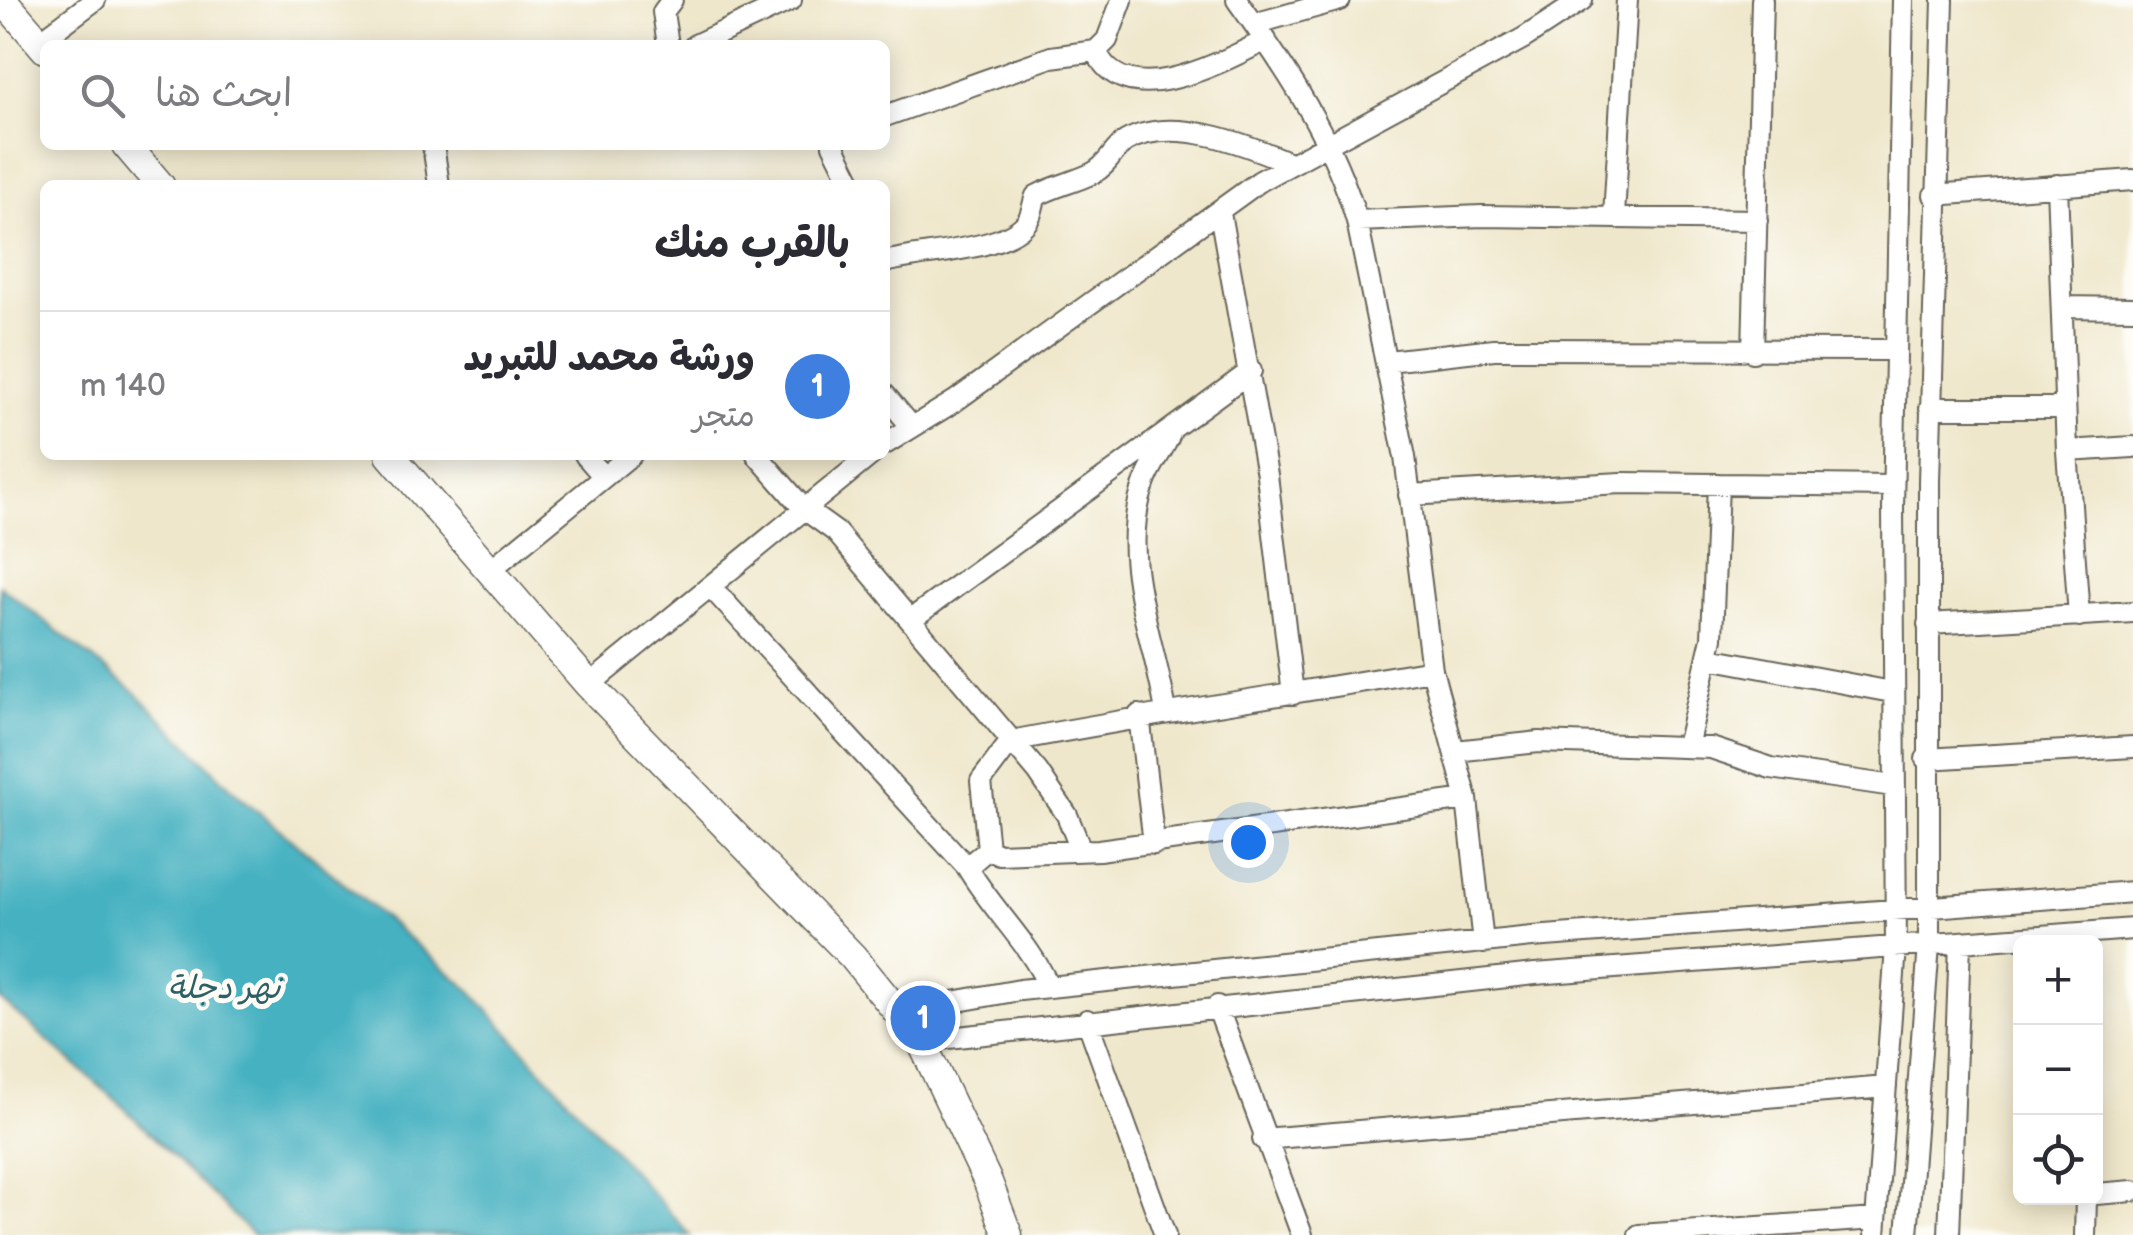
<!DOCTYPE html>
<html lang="ar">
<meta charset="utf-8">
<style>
body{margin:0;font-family:"Balsamiq Sans","Playpen Sans Arabic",sans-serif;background:#f2f2f3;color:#2b2b33;direction:rtl}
.controls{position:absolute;right:30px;bottom:30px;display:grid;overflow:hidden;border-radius:15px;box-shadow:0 5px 25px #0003}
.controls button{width:90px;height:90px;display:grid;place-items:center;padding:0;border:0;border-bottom:2px solid #e1e1e2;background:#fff;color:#2b2b33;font:50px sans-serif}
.you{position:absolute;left:1248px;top:842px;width:35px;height:35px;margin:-25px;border:8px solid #fff;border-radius:50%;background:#1a73e8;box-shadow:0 0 0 15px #1a73e833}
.badge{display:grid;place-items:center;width:65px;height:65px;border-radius:50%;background:#d1495b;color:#fff;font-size:32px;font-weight:700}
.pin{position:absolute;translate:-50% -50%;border:5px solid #fff;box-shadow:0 2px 10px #0006}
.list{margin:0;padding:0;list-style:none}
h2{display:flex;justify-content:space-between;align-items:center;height:130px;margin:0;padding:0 40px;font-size:42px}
h2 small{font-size:32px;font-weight:400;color:#7c7c81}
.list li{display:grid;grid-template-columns:65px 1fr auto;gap:30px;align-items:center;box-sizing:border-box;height:150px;padding:0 40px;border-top:2px solid #e1e1e2}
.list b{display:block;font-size:38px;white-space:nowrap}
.list p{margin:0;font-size:32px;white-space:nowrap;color:#7c7c81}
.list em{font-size:32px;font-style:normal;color:#7c7c81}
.icon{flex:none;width:55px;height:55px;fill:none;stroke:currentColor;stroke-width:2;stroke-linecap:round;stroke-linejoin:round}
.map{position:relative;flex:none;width:2133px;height:1235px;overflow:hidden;direction:ltr}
.search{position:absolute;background:#fff;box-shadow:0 5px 25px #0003;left:40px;top:40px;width:850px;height:110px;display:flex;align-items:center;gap:25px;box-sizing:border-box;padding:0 35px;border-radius:15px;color:#7c7c81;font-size:38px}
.panel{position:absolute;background:#fff;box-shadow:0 5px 25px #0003;left:40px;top:180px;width:850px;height:280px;border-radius:15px;direction:rtl}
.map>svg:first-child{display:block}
</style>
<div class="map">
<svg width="2133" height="1235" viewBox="0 0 2133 1235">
<rect width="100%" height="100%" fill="#fdfcf7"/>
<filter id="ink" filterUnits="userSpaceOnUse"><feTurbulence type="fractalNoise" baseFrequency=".01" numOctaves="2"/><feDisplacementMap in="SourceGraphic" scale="20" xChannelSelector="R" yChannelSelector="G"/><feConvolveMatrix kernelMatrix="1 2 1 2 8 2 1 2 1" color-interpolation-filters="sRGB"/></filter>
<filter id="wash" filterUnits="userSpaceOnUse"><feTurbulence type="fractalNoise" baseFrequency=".0048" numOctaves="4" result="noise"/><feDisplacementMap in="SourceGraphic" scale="40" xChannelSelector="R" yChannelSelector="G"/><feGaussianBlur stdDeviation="2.25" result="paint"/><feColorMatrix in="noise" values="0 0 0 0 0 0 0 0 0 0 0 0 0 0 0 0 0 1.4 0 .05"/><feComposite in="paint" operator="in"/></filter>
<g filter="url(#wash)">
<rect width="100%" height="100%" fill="#efe7cb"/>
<!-- water -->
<path fill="#44b1c1" stroke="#30666e" stroke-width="2.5" d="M 0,586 L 135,692 L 234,791 L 470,990 L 690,1235 L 253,1235 L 118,1102 L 0,999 Z"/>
</g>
<g filter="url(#ink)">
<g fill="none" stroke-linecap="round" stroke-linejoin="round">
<defs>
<path id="minor" d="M 1237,0 C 1287,70 1333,138 1357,221 L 1405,457 L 1432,670 L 1467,799 L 1483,943
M 1254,24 L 1340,0
M 39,42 L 95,0
M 668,45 L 663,12 L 672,0
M 695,45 L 791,0
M 1096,51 C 1124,116 1224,61 1266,40
M 885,116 L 1051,57 L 1096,51 L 1107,40 L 1122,0
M 433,145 L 439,185
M 833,145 L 853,185
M 2057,185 L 2067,451 L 2079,616
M 1934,195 L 2133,180
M 1220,213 L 1267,475 L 1293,694
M 1614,216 L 1627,0
M 1357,221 L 1482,216 L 1757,220
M 885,262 C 921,252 999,251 1024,225 C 1032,218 1032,206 1036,196 C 1054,186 1075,182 1093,173 C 1109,165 1113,149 1126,141 C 1172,115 1246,144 1290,163
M 2063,307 L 2133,308
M 1753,352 L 1762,0
M 1388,361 L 1494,349 L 1894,350
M 885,395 L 911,426
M 1930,408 L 2065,408
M 885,444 L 955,401 L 1260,181 L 1524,38 L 1582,0
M 2067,451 L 2133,447
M 585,455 L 604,477
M 757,455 L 804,509 L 836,532 L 1038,772 L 1067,815 L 1081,850
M 1409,495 L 1621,483 L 1893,486
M 490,570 L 631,455
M 710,586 L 967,867 C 992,910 1029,942 1049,987
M 910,620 L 1251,371
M 1928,624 L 2133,612
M 1709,658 L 1892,692
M 589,685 L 871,455
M 1166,712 C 1155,639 1116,556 1145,482 C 1151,465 1163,451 1170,434
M 1139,715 L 1154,844
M 1687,747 L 1712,638 L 1718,484
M 1455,751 L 1539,742 L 1711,748 L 1771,768 L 1893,786
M 1926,759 L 2133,747
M 988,849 L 999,854 L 1099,850 L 1467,799
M 967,867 L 988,849 L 981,781 L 1011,741 C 1151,714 1291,694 1432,670
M 1217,1006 L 1302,1235
M 896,1012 L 1020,990 L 1532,937 L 2133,892
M 1087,1020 L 1165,1235
M 921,1041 L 1535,974 L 2133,929
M 1263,1139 L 1886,1087
M 2096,1194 L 2133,1191
M 1639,1235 L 1876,1219
M 1875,1235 L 1896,947 L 1893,508 L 1903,0
M 1907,1235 L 1929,945 L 1929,481 L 1943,0
M 1949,1235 L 1960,943
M 2085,1235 L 2086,1198"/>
<path id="major" d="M 3,0 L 45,49
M 126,145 L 160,185
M 390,455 L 589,685 L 853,957 L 921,1041 L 988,1182 L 1008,1235"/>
</defs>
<!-- minor casing -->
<use href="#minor" stroke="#666359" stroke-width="24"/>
<!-- major casing -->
<use href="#major" stroke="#666359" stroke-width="31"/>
<!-- minor -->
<use href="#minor" stroke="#fff" stroke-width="20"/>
<!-- major -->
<use href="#major" stroke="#fff" stroke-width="28"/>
</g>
</g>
<g text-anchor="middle" stroke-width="10" stroke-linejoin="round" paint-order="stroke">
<!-- water labels -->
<g font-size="32" font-style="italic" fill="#2e5f66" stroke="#fdfcf7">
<text x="224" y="998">نهر دجلة</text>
</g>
</g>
</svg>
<div class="controls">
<button>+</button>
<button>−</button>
<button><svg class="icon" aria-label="locate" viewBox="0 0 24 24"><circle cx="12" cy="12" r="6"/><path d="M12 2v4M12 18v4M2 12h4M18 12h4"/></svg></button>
</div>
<div class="you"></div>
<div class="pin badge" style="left:923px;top:1018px;background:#3f7fe0">1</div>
<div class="search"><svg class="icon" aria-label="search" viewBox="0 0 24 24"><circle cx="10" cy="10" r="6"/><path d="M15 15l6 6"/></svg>ابحث هنا</div>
<section class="panel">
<h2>بالقرب منك<small></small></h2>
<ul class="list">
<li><span class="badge" style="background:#3f7fe0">1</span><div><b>ورشة محمد للتبريد</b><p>متجر</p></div><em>140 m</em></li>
</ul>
</section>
</div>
